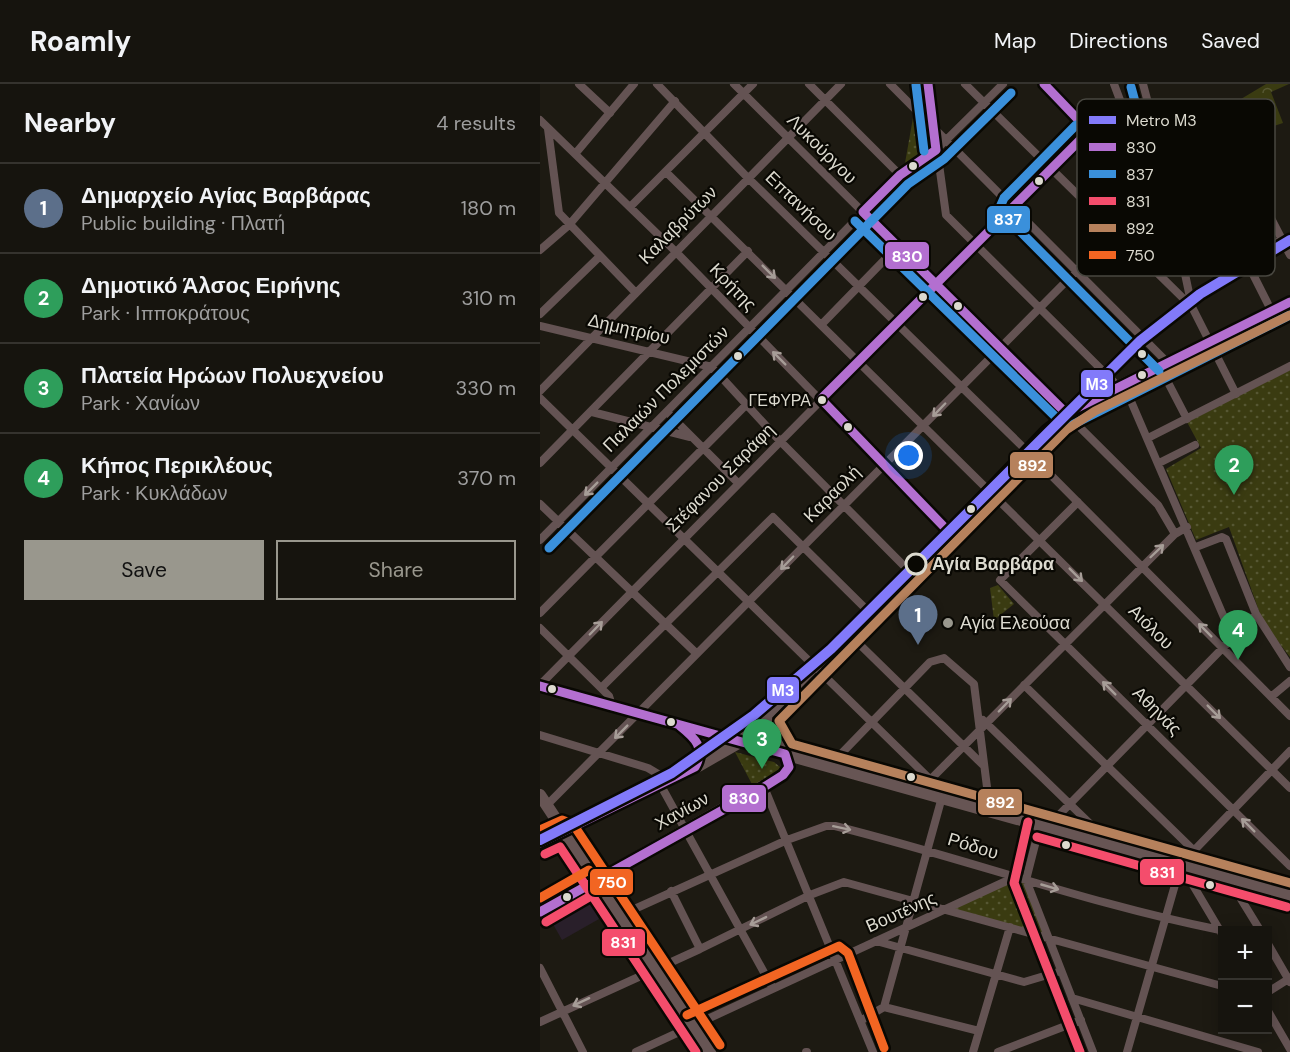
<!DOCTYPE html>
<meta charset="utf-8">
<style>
body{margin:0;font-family:"DM Sans",sans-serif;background:#1f1d17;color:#f1f3f6}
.controls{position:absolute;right:18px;bottom:18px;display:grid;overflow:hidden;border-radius:0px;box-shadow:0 3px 15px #0003}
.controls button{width:54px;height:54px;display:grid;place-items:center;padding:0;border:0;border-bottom:2px solid #35332e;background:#16140e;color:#f1f3f6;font:30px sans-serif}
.you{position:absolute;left:369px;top:372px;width:21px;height:21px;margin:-15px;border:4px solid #fff;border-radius:50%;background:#1a73e8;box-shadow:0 0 0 9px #1a73e833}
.badge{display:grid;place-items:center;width:39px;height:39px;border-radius:50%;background:#99978d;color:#fff;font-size:20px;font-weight:700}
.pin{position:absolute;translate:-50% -50px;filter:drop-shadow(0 2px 3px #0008)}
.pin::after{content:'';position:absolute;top:32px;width:21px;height:18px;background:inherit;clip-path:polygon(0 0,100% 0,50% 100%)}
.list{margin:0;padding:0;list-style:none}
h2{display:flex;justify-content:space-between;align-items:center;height:78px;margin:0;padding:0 24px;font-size:26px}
h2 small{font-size:20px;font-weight:400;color:#9e9e9e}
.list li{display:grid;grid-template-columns:39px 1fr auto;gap:18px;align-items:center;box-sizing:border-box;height:90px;padding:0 24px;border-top:2px solid #35332e}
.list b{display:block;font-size:22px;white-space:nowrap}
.list p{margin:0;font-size:20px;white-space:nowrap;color:#9e9e9e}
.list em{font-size:20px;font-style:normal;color:#9e9e9e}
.actions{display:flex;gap:12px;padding:18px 24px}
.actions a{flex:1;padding:14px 0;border:2px solid #99978d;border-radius:0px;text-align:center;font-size:21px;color:#99978d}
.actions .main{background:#99978d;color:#111}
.map{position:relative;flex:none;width:750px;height:968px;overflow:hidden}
header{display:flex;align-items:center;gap:36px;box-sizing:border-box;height:84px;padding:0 30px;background:#16140e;border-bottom:2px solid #35332e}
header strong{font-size:28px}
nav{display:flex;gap:33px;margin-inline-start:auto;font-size:21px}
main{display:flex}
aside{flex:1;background:#16140e}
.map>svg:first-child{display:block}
</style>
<header>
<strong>Roamly</strong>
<nav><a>Map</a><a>Directions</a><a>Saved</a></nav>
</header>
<main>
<aside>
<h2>Nearby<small>4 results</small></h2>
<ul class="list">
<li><span class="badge" style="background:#5c6f8a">1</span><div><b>Δημαρχείο Αγίας Βαρβάρας</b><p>Public building · Πλατή</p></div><em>180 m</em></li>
<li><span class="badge" style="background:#2e9e5b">2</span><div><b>Δημοτικό Άλσος Ειρήνης</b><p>Park · Ιπποκράτους</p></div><em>310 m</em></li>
<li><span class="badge" style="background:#2e9e5b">3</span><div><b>Πλατεία Ηρώων Πολυεχνείου</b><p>Park · Χανίων</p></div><em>330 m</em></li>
<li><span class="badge" style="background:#2e9e5b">4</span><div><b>Κήπος Περικλέους</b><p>Park · Κυκλάδων</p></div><em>370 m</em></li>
</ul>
<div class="actions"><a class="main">Save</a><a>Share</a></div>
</aside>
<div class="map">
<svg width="750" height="968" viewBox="0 0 750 968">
<defs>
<pattern id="forest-crowns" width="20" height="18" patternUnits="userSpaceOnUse" patternTransform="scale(1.5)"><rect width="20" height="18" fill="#3a3b11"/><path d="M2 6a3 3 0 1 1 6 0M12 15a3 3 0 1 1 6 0" fill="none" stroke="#565733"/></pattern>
<pattern id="park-dots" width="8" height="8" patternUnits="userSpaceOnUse" patternTransform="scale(1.5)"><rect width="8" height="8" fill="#3a3b11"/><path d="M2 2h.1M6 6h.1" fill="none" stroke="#565733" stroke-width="1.8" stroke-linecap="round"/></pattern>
</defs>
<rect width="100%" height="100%" fill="#1d1a12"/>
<!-- commercial -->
<path fill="#291f2a" d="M 46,811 L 59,835 L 22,856 L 9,833 Z"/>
<!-- forest -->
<path fill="url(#forest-crowns)" d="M 726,0 L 749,0 L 731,8 L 743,39 L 694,55 L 681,27 Z"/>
<!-- park -->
<path fill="url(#park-dots)" d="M 374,28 L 391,46 L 393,63 L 365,79 Z
M 750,286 L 750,573 L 723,538 L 689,443 L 656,456 L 626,385 L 661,364 L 647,338 Z
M 458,501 L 474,520 L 454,536 L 450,504 Z
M 195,668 L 234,678 L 240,683 L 239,687 L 214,704 Z
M 475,795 L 485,798 L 505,850 L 412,825 Z"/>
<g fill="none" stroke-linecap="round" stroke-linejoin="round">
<!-- street -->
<path stroke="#645353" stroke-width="8" d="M 39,0 L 70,29
M 117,0 L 209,95 L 487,367 L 750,632
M 194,0 L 618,421 L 635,450
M 269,0 L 360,91
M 350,0 L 628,279
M 388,0 L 406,131 L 579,303
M 425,0 L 652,223
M 504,0 L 549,47
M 574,0 L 589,40
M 603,0 L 612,34 L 652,223 L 696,310
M 635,30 L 669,103 L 732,228
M 0,36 L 135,167 L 409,448
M 8,45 L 19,129 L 95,208
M 35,70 L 94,0
M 126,88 L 750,704
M 90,123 L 213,0
M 0,166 L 29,141 L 135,17
M 704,173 L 742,156
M 0,230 L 60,172
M 282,240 L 358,162
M 0,242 L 172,283 L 240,357 L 370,488
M 620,283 L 647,335
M 584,301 L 692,552
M 0,307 L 301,0
M 0,314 L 400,705 L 402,713 L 344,923
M 52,328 L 150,353
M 127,328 L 198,399
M 608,354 L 750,282
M 0,379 L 208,167
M 619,379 L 655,361
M 538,418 L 460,496 L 750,782
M 0,420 L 156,569
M 0,456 L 360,91 L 396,66 L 463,0
M 656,463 L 682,453 L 686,455 L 716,530 L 750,583
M 0,529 L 206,321
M 0,544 L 61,604 L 69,612 L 72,622
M 309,550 L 443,681
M 0,601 L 543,51 L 612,34 L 674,24 L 750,171
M 484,601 L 677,789
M 61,604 L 233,433 L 330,529
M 731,613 L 750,597
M 443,636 L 572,761
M 0,651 L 108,684 L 128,696
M 294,683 L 299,672 L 390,578 L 404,574 L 434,600 L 450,727
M 120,700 L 232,903
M 224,703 L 333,968
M 379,707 L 635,450 L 647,443
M 7,721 L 577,146 L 705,86
M 500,741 L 486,796 L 553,968
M 512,744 L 516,734 L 716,530
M 641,781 L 682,850
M 688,794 L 720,846
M 131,807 L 160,865
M 79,832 L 247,756 L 286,742 L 295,742 C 424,774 549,820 680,846
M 336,857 L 484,898 L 521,887
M 728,860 L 750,898
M 0,884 L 43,968
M 728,908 L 750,894
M 532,914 L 718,968
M 344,923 L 439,947
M 728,927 L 750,965
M 322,936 L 344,923
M 0,938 L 160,865 L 270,811 L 304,798 L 682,902
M 96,968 L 475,793
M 266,968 L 267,968
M 433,968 L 470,843
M 458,968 L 541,936
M 587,968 L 641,780 L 750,667"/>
<!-- secondary -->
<path stroke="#675554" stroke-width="12" d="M 0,602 L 750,811
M 143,645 C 158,656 167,666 155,683
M 0,711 L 170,968
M 0,759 L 160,681 L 200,658 L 274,582 L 303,556 L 518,337 L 549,317 L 750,218
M 0,828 L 243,691 L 249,683 C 246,662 226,654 226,633"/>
<defs>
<path id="bus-1" d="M 388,0 L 396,66 L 360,91 L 323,128 L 527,330
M 504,0 L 549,47 L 281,315 L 409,448 L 506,347 L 533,326 L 750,218
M 0,602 L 245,670 L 249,683 L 243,691 L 224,703 L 0,828
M 0,759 L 155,683 C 166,664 155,654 140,642"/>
<path id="bus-2" d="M 376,1 L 384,67
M 591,3 L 597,25 L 536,41 L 464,114 L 460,123 L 463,130 L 619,287
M 315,137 L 525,342 L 532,341 L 750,231
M 9,464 L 368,100 L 404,75 L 471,9"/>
<path id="bus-3" d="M 488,738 L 474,799 L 540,968
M 497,753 L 747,823
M 5,770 L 20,763 L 156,968
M 6,838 L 61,806"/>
<path id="bus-4" d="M 750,231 L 555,327 L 526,346 L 239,637 L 252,660 L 750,799"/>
<path id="bus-5" d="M 0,746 L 22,736 L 33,740 L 180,961
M 0,814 L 49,786
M 147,931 L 299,862 L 308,869 L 344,964"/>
</defs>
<!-- bus-1 casing -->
<use href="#bus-1" stroke="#090803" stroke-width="14"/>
<!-- bus-2 casing -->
<use href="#bus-2" stroke="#090803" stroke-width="14"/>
<!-- bus-3 casing -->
<use href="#bus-3" stroke="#090803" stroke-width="14"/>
<!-- bus-4 casing -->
<use href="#bus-4" stroke="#090803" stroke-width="14"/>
<!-- bus-5 casing -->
<use href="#bus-5" stroke="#090803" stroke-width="14"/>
<!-- bus-1 -->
<use href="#bus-1" stroke="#b36fd0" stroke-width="9"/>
<!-- bus-2 -->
<use href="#bus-2" stroke="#3a90db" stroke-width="9"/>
<!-- bus-3 -->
<use href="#bus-3" stroke="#f44d6c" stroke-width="9"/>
<!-- bus-4 -->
<use href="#bus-4" stroke="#b6815c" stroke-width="9"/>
<!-- bus-5 -->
<use href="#bus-5" stroke="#f26522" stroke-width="9"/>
<defs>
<path id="metro-1" d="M 0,756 L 132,689 L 214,631 L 291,565 L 600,257 L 660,210 L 750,156"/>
</defs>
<!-- metro-1 casing -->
<use href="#metro-1" stroke="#090803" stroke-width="15"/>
<!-- metro-1 -->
<use href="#metro-1" stroke="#827afa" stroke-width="10"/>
</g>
<!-- one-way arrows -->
<defs><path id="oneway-shaft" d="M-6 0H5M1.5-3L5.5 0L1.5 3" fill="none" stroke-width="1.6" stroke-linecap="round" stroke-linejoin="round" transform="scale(1.5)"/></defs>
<g stroke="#a69d97">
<use href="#oneway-shaft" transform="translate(229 188) rotate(45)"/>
<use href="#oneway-shaft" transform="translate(239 274) rotate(-135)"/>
<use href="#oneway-shaft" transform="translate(399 326) rotate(134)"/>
<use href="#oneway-shaft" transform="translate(51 405) rotate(135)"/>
<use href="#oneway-shaft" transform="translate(617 467) rotate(-44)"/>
<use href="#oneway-shaft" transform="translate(247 479) rotate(134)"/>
<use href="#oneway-shaft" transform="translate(536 491) rotate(45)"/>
<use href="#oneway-shaft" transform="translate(56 544) rotate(-46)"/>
<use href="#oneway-shaft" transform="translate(665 546) rotate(-135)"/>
<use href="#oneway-shaft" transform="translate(569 604) rotate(-135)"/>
<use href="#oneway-shaft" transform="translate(465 621) rotate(-46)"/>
<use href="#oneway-shaft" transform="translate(674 628) rotate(45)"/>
<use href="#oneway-shaft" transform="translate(81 648) rotate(135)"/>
<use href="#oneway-shaft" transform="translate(708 741) rotate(-135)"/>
<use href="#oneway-shaft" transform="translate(302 744) rotate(12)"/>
<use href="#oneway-shaft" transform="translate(510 803) rotate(16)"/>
<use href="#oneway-shaft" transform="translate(218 837) rotate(154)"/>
<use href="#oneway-shaft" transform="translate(41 918) rotate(155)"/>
</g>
<!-- markers -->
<g fill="#dcdacf" stroke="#090803" stroke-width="2">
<circle cx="373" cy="82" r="5"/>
<circle cx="499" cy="97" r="5"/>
<circle cx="383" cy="213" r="5"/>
<circle cx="418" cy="222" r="5"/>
<circle cx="602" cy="270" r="5"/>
<circle cx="198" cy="272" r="5"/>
<circle cx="602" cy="291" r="5"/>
<circle cx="282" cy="316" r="5"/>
<circle cx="308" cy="343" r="5"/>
<circle cx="431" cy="425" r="5"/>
<circle cx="12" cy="605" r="5"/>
<circle cx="131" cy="638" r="5"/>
<circle cx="371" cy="693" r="5"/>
<circle cx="526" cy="761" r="5"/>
<circle cx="670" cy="801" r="5"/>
<circle cx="27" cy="813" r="5"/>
</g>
<circle fill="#090803" stroke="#dcdacf" stroke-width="3" cx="376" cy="480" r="10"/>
<circle fill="#99978d" stroke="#090803" stroke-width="2" cx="408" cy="539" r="6"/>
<g text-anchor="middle" stroke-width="4.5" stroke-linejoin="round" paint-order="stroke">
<!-- bus labels -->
<g font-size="16" fill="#dcdacf" stroke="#090803" text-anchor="end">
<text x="271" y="322">ΓΕΦΥΡΑ</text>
</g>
<!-- street labels -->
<g font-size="18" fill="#dcdacf" stroke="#090803">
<text transform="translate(282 65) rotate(45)" y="6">Λυκούργου</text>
<text transform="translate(261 122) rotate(44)" y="6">Επτανήσου</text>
<text transform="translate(138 141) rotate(-45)" y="6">Καλαβρύτων</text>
<text transform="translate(193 203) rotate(46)" y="6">Κρήτης</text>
<text transform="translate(89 245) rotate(13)" y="6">Δημητρίου</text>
<text transform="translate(126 305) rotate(-45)" y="6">Παλαιών Πολεμιστών</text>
<text transform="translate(180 394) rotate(-45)" y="6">Στέφανου Σαράφη</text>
<text transform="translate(292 410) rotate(-45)" y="6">Καραολή</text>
<text transform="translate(611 543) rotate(45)" y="6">Αιόλου</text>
<text transform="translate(617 627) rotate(45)" y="6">Αθηνάς</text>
<text transform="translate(142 727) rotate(-29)" y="6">Χανίων</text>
<text transform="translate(433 762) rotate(17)" y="6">Ρόδου</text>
<text transform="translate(361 828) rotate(-24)" y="6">Βουτένης</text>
</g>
<!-- stop labels -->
<g font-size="18" font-weight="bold" fill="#dcdacf" stroke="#090803" text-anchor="start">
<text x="392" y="486">Αγία Βαρβάρα</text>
</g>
<!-- poi labels -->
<g font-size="18" fill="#dcdacf" stroke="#090803" text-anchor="start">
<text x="420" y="545">Αγία Ελεούσα</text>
</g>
</g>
<!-- legend -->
<rect x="537" y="15" width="198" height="177" rx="9" fill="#090803" stroke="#484740" stroke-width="1.5"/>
<rect x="549" y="32" width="27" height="8" fill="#827afa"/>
<rect x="549" y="59" width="27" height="8" fill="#b36fd0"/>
<rect x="549" y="86" width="27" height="8" fill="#3a90db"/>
<rect x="549" y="113" width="27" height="8" fill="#f44d6c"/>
<rect x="549" y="140" width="27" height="8" fill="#b6815c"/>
<rect x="549" y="167" width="27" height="8" fill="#f26522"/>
<g font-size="16" fill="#dcdacf">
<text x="586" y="42">Metro Μ3</text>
<text x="586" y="69">830</text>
<text x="586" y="96">837</text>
<text x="586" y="123">831</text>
<text x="586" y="150">892</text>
<text x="586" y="177">750</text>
</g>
<g stroke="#090803" stroke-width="2">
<rect x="446" y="121" width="45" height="29" rx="6" fill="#3a90db"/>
<rect x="344" y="157" width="46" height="29" rx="6" fill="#b36fd0"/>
<rect x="540" y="285" width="34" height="29" rx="6" fill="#827afa"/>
<rect x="469" y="367" width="45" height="28" rx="6" fill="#b6815c"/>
<rect x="226" y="592" width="34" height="28" rx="6" fill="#827afa"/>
<rect x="181" y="700" width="46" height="29" rx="6" fill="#b36fd0"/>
<rect x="437" y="704" width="46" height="28" rx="6" fill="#b6815c"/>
<rect x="599" y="774" width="46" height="28" rx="6" fill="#f44d6c"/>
<rect x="49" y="784" width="45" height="28" rx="6" fill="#f26522"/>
<rect x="61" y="844" width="45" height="29" rx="6" fill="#f44d6c"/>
</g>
<g font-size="16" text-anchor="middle" font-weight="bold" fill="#fff">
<text x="468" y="141">837</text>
<text x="367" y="178">830</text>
<text x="557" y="306">Μ3</text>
<text x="492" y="387">892</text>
<text x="243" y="612">Μ3</text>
<text x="204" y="720">830</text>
<text x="460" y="724">892</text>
<text x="622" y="794">831</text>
<text x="72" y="804">750</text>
<text x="83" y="864">831</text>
</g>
</svg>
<div class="controls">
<button>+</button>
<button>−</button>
</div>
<div class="you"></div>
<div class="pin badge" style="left:378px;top:561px;background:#5c6f8a">1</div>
<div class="pin badge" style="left:694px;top:411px;background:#2e9e5b">2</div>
<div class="pin badge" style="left:222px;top:685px;background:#2e9e5b">3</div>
<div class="pin badge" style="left:698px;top:576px;background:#2e9e5b">4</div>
</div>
</main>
